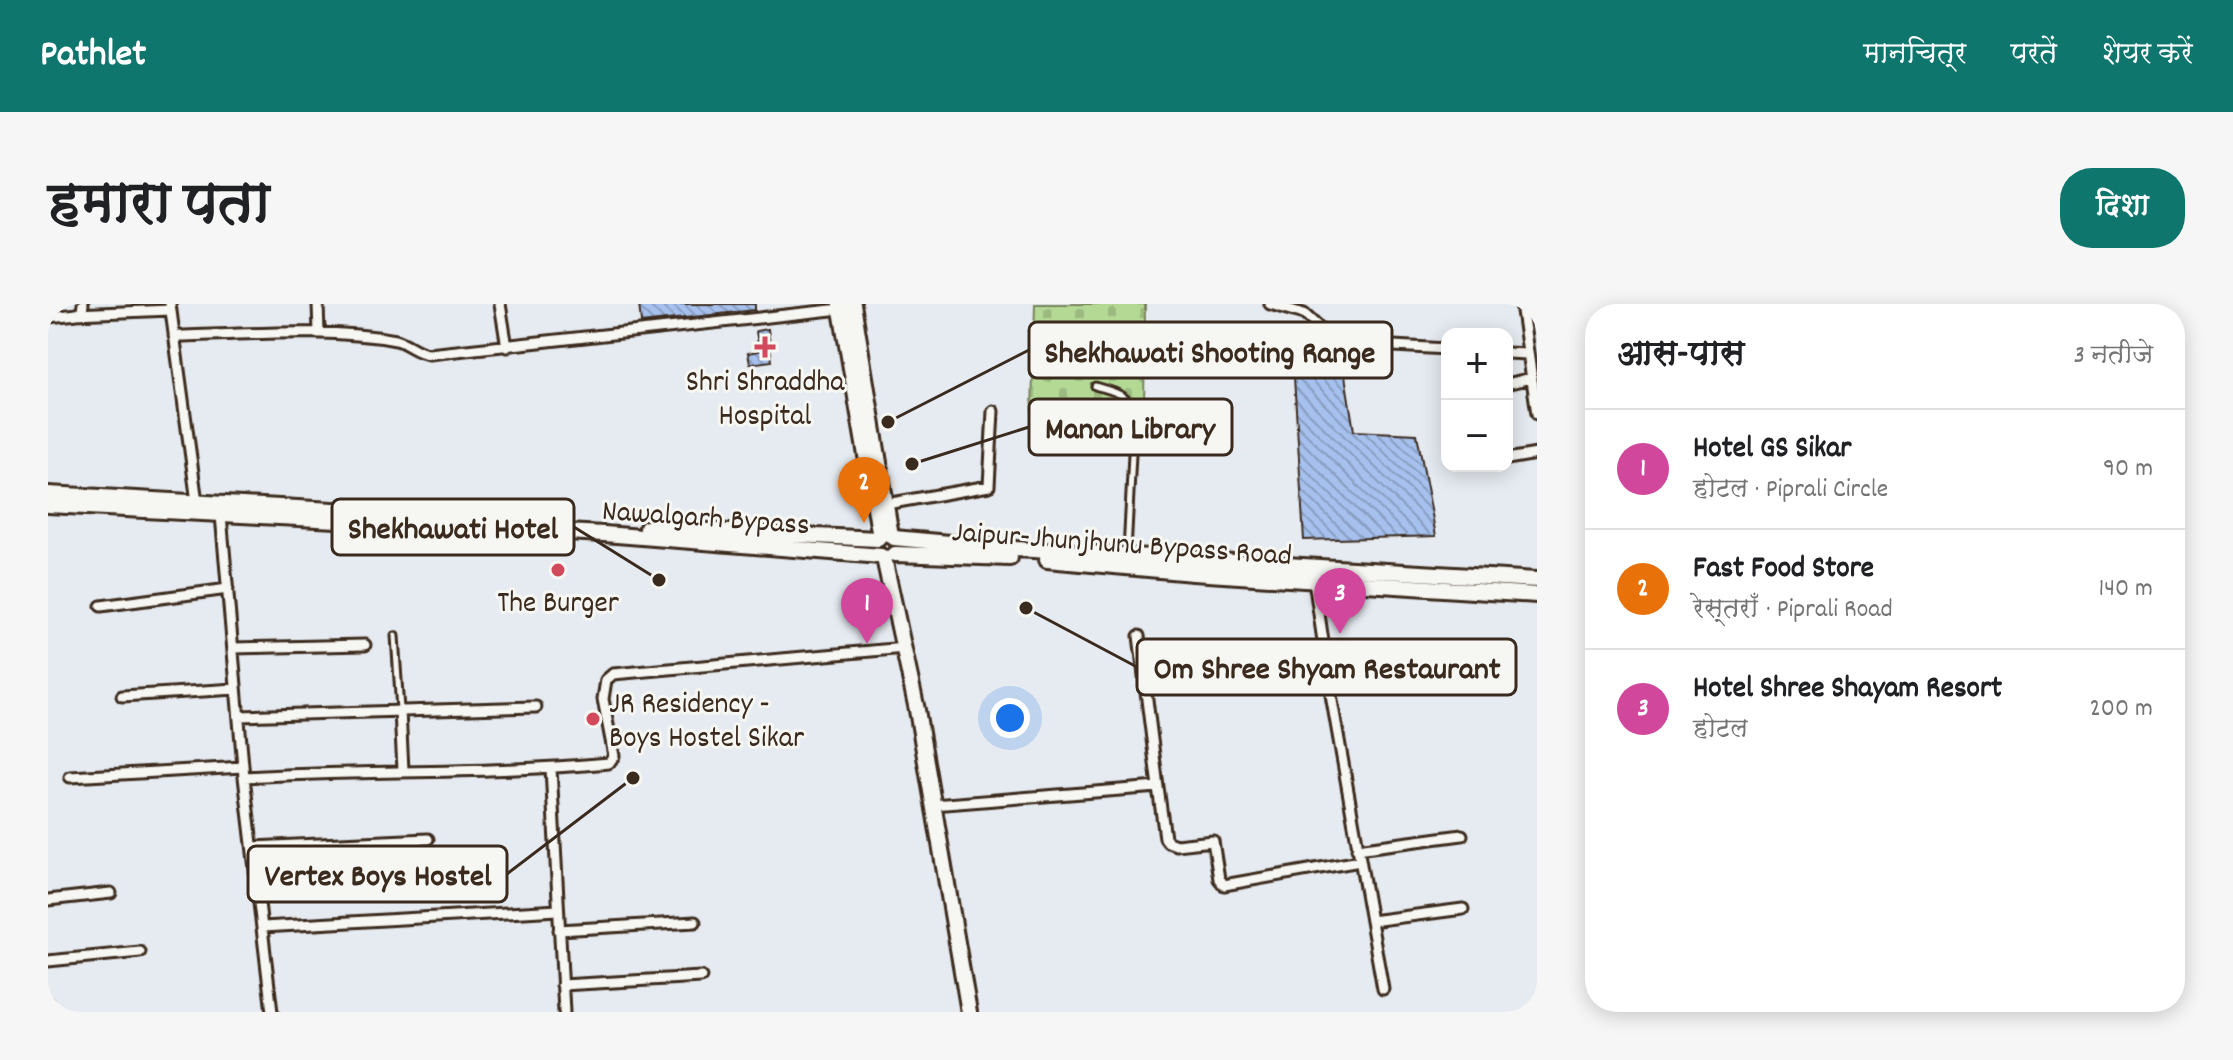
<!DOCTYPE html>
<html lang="hi">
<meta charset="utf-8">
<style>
body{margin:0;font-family:Dekko,"Playpen Sans Deva",sans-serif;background:#f6f6f6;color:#202124}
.controls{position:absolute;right:24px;top:24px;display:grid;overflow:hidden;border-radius:16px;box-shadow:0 4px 20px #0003}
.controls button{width:72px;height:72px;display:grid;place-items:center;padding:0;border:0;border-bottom:2px solid #e0e0e0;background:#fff;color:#202124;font:40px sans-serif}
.you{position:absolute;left:962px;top:414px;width:28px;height:28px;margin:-20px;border:6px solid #fff;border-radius:50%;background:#1a73e8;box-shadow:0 0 0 12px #1a73e833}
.badge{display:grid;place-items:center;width:52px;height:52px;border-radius:50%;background:#0f766e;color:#fff;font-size:26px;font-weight:700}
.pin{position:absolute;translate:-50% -66px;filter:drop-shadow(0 2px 4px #0008)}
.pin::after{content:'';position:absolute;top:42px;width:28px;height:24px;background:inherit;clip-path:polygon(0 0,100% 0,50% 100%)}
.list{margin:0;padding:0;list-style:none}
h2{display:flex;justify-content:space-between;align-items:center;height:104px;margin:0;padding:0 32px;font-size:34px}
h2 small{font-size:26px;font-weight:400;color:#757577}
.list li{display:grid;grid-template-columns:52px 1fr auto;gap:24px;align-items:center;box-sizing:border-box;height:120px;padding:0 32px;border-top:2px solid #e0e0e0}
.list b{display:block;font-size:30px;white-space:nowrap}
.list p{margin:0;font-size:26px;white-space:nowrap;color:#757577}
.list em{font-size:26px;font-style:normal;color:#757577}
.map{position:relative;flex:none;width:1489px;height:708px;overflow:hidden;border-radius:32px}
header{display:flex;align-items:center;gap:48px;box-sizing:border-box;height:112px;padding:0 40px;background:#0f766e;color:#fff}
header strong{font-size:38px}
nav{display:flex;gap:44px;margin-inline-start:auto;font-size:28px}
.intro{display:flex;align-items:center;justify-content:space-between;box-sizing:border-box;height:192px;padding:0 48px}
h1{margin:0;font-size:56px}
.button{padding:20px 36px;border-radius:32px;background:#0f766e;color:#fff;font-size:28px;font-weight:700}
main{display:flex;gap:48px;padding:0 48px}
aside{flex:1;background:#fff;border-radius:32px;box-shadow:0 4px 20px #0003}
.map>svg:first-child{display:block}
</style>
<header>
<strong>Pathlet</strong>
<nav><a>मानचित्र</a><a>परतें</a><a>शेयर करें</a></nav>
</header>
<div class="intro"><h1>हमारा पता</h1><a class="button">दिशा</a></div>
<main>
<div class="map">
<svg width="1489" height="708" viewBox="0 0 1489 708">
<defs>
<pattern id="cemetery-stones" width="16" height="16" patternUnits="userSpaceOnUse" patternTransform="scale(2)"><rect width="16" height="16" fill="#b4d995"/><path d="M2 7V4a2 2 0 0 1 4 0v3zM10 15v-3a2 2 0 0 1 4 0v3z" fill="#9cba80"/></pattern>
<pattern id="building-back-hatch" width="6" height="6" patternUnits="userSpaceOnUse" patternTransform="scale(2)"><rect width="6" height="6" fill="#a6c1ee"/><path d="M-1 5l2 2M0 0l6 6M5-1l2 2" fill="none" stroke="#889dc0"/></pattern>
</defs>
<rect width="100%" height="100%" fill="#e6ebf1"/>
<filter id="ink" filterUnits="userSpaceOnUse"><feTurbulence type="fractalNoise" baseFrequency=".0125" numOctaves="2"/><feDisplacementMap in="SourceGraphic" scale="16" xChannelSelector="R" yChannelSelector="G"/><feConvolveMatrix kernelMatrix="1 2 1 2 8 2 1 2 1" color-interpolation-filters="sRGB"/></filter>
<g filter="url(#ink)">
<!-- cemetery -->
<path fill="url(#cemetery-stones)" stroke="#78825a" stroke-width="2" d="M 987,0 L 1097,0 L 1096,112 L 984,106 Z"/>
<!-- building -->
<path fill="url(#building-back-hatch)" stroke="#3b2a1e" stroke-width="2" d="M 591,0 L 707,0 L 707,6 L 593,19 Z
M 720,25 L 724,57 L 702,60 L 700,49 L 711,47 L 708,27 Z
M 1283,42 L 1293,47 L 1306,127 L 1369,130 L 1388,232 L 1256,236 L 1245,57 Z"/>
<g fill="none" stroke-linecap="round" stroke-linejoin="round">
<defs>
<path id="service" d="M 1047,82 C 1067,88 1081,89 1086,111 L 1079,248
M 347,332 L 352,406"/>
<path id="minor" d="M 122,0 L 149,198
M 270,0 L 271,29
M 452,0 L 459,43
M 1222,0 L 1256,10 L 1280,32 L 1292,39 L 1399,45
M 1473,0 L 1489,110
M 27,10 L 123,6
M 0,13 L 30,10 L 34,7 L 35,0
M 126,32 C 198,31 276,23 348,36 C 360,39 368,49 381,50 L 793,5
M 1459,49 L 1479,50
M 1459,80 L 1483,74
M 1459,155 L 1489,150
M 838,200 L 941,182 L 945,107
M 173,211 L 196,473 L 224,708
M 1266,276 L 1283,391 L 1335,685
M 53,302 L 180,285
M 1091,332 L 1110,483
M 185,344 L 317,341
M 74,392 L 188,385
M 352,407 L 355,466
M 191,412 L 488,403
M 503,464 L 516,708
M 22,473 L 195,463
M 196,473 C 317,466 440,470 561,459 L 566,452 L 555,395 L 558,376 L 565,370 L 857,344
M 885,501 L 1110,483 L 1117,534 L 1120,538 L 1128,541 L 1165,537 L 1171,575 L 1176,581 L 1312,557
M 205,543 L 380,535
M 1309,545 L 1414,531
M 0,596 L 63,589
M 1323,617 L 1415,605
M 215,623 L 510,606
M 511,626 L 647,618
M 0,657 L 92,648
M 514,681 L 653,673
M 0,699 L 2,708"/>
<path id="primary" d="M 792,0 L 832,233
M 805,0 L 843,232
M 0,190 L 499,218
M 0,201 L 556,230 L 833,252
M 599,224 L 830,235
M 846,234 L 968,245 L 1489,276
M 847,250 L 962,254
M 836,254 L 869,406 L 921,708
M 999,256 L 1145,269 L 1489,291"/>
</defs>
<!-- service casing -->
<use href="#service" stroke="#3b2a1e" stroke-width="11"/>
<!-- minor casing -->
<use href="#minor" stroke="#3b2a1e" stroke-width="15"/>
<!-- primary casing -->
<use href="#primary" stroke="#3b2a1e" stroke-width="20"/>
<!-- service -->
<use href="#service" stroke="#f6f6f2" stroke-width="5"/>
<!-- minor -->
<use href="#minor" stroke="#f6f6f2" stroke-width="9"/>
<!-- primary -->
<use href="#primary" stroke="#f6f6f2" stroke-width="14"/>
</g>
</g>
<!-- markers -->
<g fill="#d1495b" stroke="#f6f6f2" stroke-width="3">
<path d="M713 31h8v8h8v8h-8v8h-8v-8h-8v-8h8z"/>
<circle cx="510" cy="266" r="8"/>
<circle cx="545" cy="415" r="8"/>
</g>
<g text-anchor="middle" stroke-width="6" stroke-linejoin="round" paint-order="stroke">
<!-- poi labels -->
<g font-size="30" fill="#3b2a1e" stroke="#f6f6f2">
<text x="717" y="86">Shri Shraddha<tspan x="717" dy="34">Hospital</tspan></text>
<text x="510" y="307">The Burger</text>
<text x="561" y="408" text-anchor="start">JR Residency -<tspan x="561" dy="34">Boys Hostel Sikar</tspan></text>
</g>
<!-- street labels -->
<g font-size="30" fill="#3b2a1e" stroke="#f6f6f2">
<text transform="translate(658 212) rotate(4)" y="10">Nawalgarh Bypass</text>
<text transform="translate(1074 238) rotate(4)" y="10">Jaipur-Jhunjhunu Bypass Road</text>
</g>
</g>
<!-- callouts -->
<path fill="none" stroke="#3b2a1e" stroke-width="3" d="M840 118L981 46M864 160L981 123M611 276L526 223M978 304L1089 363M585 474L459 570"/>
<g fill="#3b2a1e" stroke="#f6f6f2" stroke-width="3">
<circle cx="840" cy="118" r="8"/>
<circle cx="864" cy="160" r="8"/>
<circle cx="611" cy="276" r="8"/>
<circle cx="978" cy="304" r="8"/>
<circle cx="585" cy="474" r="8"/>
</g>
<g fill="#f6f6f2" stroke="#3b2a1e" stroke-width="3">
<rect x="981" y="18" width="363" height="56" rx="8"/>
<rect x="981" y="95" width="203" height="56" rx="8"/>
<rect x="284" y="195" width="242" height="56" rx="8"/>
<rect x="1089" y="335" width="379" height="56" rx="8"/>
<rect x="200" y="542" width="259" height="56" rx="8"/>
</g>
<g font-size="32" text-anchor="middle" font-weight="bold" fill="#3b2a1e">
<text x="1162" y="58">Shekhawati Shooting Range</text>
<text x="1082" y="134">Manan Library</text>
<text x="405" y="234">Shekhawati Hotel</text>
<text x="1279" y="374">Om Shree Shyam Restaurant</text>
<text x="330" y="581">Vertex Boys Hostel</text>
</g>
</svg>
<div class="controls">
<button>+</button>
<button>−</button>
</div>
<div class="you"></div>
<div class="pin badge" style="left:819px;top:340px;background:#d1479c">1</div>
<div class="pin badge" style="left:816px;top:219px;background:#e8710a">2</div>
<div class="pin badge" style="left:1292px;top:330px;background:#d1479c">3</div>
</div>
<aside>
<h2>आस-पास<small>3 नतीजे</small></h2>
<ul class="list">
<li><span class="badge" style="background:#d1479c">1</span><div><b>Hotel GS Sikar</b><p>होटल · Piprali Circle</p></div><em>90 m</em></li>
<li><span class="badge" style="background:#e8710a">2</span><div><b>Fast Food Store</b><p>रेस्तराँ · Piprali Road</p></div><em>140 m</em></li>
<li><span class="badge" style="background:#d1479c">3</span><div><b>Hotel Shree Shayam Resort</b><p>होटल</p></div><em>200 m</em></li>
</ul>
</aside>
</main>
